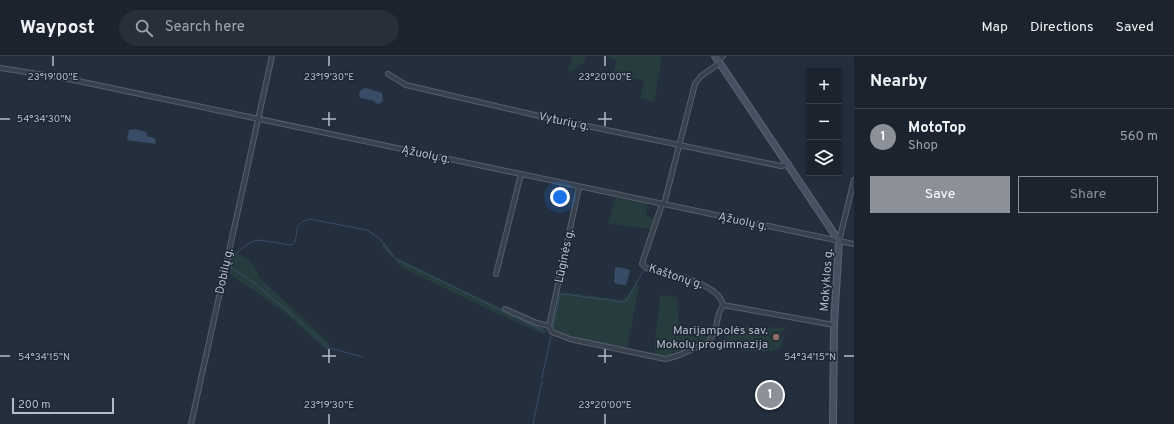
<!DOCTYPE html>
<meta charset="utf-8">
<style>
body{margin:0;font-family:Overpass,sans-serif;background:#282f3a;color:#f1f3f6}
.controls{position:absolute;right:12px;top:12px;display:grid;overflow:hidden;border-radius:0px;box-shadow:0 2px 10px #0003}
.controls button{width:36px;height:36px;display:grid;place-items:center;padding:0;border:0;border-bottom:1px solid #39404a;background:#1b232e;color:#f1f3f6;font:20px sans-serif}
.scale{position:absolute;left:12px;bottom:10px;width:102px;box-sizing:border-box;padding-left:4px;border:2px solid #b4bcc9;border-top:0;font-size:11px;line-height:14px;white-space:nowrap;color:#b4bcc9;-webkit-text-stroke:3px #1d2633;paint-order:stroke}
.you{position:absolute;left:560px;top:141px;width:14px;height:14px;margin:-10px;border:3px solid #fff;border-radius:50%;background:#1a73e8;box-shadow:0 0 0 6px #1a73e833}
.badge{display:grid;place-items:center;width:26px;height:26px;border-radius:50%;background:#8c9099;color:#fff;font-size:13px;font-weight:700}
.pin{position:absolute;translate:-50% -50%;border:2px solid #fff;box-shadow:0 1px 4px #0006}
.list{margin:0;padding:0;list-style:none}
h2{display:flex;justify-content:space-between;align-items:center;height:52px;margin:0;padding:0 16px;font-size:17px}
h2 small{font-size:13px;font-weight:400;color:#a0a4aa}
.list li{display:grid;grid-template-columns:26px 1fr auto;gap:12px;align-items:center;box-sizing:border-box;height:56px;padding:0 16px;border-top:1px solid #39404a}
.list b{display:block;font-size:15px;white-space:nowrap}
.list p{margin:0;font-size:13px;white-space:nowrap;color:#a0a4aa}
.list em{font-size:13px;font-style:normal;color:#a0a4aa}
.actions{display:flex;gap:8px;padding:12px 16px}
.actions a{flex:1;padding:9px 0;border:1px solid #8c9099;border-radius:0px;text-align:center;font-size:14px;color:#8c9099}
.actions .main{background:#8c9099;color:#fff}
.icon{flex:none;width:22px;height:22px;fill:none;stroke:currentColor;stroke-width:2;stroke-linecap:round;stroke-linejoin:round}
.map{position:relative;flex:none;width:854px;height:368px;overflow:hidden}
header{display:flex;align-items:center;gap:24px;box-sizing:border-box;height:56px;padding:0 20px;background:#1b232e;border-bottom:1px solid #39404a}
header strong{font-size:19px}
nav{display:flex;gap:22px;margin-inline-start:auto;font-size:14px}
.search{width:280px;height:36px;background:#282f3a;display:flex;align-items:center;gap:10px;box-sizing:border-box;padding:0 14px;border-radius:22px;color:#a0a4aa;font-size:15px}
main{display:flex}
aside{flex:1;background:#1b232e}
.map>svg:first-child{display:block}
</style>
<header>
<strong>Waypost</strong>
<div class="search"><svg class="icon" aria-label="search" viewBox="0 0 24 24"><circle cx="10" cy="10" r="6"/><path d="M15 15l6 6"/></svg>Search here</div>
<nav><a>Map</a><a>Directions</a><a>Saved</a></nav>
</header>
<main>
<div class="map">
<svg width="854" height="368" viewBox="0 0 854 368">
<rect width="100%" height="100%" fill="#242f3e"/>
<!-- green -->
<path fill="#263c3f" d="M 572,0 L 586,0 L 584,7 L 568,17 Z
M 608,0 L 662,0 L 654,46 L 640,42 L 644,24 L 633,22 L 631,26 L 619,25 L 613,19 L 616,5 Z
M 615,141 L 648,147 L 646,160 L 654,163 L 651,173 L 608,168 Z
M 385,187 L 395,201 L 484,244 L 545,273 L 547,274 L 544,279 L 541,277 L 496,257 L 403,212 L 383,192 L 382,188 Z
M 228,193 L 250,204 L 261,223 L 329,287 L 329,296 L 284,256 L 224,214 Z
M 635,228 L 639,231 L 627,292 L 654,297 L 660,239 L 677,241 L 679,273 L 715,275 L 709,286 L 665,303 L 570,283 L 550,273 L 557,235 L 621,244 L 626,242 Z
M 733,270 L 785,272 L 785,275 L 780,275 C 791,297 769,295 755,295 C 745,294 736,295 727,291 C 723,282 723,274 733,270 Z"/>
<!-- water -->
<path fill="#394c67" d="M 366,32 L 382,37 L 383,44 L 381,47 L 377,48 L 374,45 L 360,42 L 359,37 L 361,34 Z
M 135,73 L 146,76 L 147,80 L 155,82 L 156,88 L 127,84 L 129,74 Z
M 616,211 L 628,213 L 630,215 L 626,229 L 616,228 L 614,226 L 615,212 Z"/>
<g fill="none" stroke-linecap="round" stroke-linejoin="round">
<!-- stream -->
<path stroke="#394c67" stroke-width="1" d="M 396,203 L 544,275
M 553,272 L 560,239 L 563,238 L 624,246 L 627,244 L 643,215
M 363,301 L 329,292 L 289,256 L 254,227 L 230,211 L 229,206 L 231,201 L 251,186 L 258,184 L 292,189 L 295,186 C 298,172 295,168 309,163 L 367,174 L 380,183 L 393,200
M 542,322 L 551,280
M 533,368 L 542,325"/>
<defs>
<path id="street" d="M 718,4 L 723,0
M 0,12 L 64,22 L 854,188
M 388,18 L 406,29 L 539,60 L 781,110 L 789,108
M 664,148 L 695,28 L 701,20 L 720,7
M 839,185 L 854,124
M 496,218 L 521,118
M 723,249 L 834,269
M 505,253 L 537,267 L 549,270
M 549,270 L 552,276 L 570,283 L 665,303 L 677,300 L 709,286 L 715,275 L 719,257 L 723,249 C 719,226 665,217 646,212 L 642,208 L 643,204 L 662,148
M 549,270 L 579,131
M 191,368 L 272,0"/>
<path id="secondary" d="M 715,0 L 839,185 L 834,269 L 833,368"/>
</defs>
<!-- street casing -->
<use href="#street" stroke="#565f6c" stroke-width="6"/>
<!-- secondary casing -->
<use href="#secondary" stroke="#565f6c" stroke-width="8"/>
<!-- street -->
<use href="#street" stroke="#38414e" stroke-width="4"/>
<!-- secondary -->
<use href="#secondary" stroke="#465061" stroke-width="5.5"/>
</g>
<!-- ticks -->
<path fill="none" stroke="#b4bcc9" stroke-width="1.5" d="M 53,0 L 53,10M 329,0 L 329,10M 605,0 L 605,10M 329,56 L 329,70M 605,56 L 605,70M 0,63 L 10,63M 322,63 L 336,63M 598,63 L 612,63M 329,293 L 329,307M 605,293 L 605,307M 0,300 L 10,300M 322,300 L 336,300M 598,300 L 612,300M 844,300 L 854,300M 329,358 L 329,368M 605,358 L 605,368"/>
<!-- markers -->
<circle fill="#8d6e63" stroke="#1d2633" stroke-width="1.5" cx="776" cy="281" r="4"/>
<g text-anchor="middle" stroke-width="3" stroke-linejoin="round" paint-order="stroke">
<!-- street labels -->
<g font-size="12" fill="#b4bcc9" stroke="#1d2633">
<text transform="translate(564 65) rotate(12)" y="4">Vyturių g.</text>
<text transform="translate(426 98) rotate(12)" y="4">Ąžuolų g.</text>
<text transform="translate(743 165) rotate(12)" y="4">Ąžuolų g.</text>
<text transform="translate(564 200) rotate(-78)" y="4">Lūginės g.</text>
<text transform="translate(224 215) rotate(-78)" y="4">Dobilų g.</text>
<text transform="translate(676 220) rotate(18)" y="4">Kaštonų g.</text>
<text transform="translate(826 224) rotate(-86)" y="4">Mokyklos g.</text>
</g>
<!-- poi labels -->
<g font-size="12" fill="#b4bcc9" stroke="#1d2633" text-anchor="end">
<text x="768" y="278">Marijampolės sav.<tspan x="768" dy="14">Mokolų progimnazija</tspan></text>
</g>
</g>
<g font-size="10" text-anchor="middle" fill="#b4bcc9" stroke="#1d2633" stroke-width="3" stroke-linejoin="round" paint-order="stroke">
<text x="53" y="24">23°19'00"E</text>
<text x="329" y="24">23°19'30"E</text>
<text x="605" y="24">23°20'00"E</text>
<text x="44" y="66">54°34'30"N</text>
<text x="44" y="304">54°34'15"N</text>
<text x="810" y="304">54°34'15"N</text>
<text x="329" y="352">23°19'30"E</text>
<text x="605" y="352">23°20'00"E</text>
</g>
</svg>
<div class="controls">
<button>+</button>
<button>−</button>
<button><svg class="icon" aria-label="layers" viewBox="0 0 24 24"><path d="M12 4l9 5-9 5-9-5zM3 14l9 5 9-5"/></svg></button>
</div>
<div class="scale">200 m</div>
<div class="you"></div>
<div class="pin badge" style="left:770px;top:339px">1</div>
</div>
<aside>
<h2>Nearby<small></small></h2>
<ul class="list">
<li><span class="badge">1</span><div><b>MotoTop</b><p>Shop</p></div><em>560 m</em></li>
</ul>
<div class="actions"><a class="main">Save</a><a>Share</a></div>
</aside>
</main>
